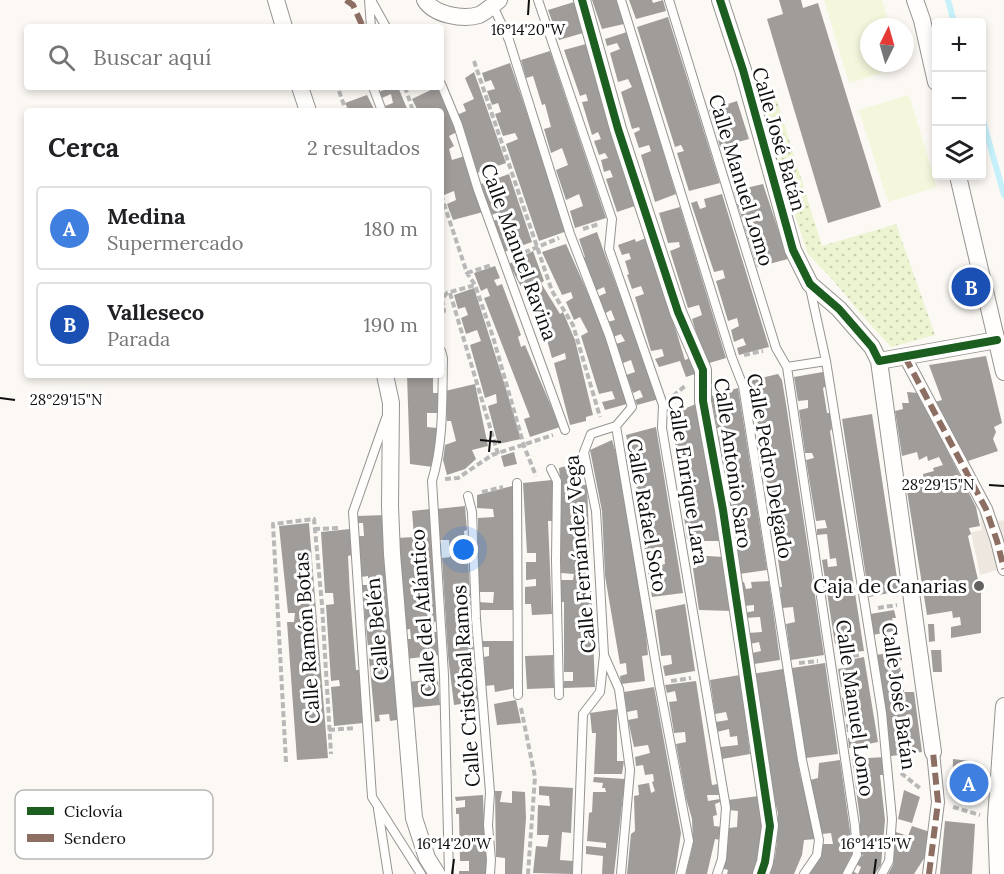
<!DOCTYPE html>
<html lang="es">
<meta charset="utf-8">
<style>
body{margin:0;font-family:Lora,serif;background:#f6f6f6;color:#202124}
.controls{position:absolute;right:18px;top:18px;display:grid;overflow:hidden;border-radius:6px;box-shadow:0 3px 9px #0003}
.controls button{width:54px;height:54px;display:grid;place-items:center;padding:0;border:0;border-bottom:2px solid #e0e0e0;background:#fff;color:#202124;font:30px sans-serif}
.compass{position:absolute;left:860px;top:18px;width:54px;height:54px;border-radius:50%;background:#fff;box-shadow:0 3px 9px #0003;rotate:5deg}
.you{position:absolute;left:464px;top:550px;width:21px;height:21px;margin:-15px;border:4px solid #fff;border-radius:50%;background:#1a73e8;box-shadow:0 0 0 9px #1a73e833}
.badge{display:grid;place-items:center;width:39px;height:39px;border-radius:50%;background:#7c3aed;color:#fff;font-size:20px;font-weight:700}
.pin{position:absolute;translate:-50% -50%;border:3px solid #fff;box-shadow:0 2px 6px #0006}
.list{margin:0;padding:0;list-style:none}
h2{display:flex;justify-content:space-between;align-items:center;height:78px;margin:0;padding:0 24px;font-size:26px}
h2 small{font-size:20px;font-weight:400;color:#757577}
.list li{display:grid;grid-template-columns:39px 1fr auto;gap:18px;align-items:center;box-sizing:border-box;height:84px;margin:0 12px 12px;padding:0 12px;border:2px solid #e0e0e0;border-radius:6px}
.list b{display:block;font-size:22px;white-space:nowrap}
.list p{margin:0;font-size:20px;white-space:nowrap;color:#757577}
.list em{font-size:20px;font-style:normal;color:#757577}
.icon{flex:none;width:33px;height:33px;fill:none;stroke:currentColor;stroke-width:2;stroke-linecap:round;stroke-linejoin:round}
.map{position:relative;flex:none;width:1004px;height:874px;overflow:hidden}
.search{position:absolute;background:#fff;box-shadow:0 3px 9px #0003;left:24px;top:24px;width:420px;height:66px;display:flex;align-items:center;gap:15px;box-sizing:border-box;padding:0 21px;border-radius:6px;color:#757577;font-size:22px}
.panel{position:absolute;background:#fff;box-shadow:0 3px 9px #0003;left:24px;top:108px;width:420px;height:270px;border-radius:6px}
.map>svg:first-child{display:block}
</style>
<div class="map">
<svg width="1004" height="874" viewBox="0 0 1004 874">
<defs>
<pattern id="garden-dots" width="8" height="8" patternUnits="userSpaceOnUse" patternTransform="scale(1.5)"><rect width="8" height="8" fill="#ecf4d1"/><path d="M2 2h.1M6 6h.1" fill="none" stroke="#c9d0b2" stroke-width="1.8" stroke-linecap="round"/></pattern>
</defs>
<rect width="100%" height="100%" fill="#fcf9f4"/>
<!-- garden -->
<path fill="url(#garden-dots)" d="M 774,91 L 822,246 L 896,224 L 935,335 L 891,347 L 861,314 L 832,279 L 808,254 L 755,95 Z"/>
<!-- pitch -->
<path fill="#f4f7dc" d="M 824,0 L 882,0 L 890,27 L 869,27 L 869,63 L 901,63 L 902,67 L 849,83 Z
M 909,95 L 937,187 L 888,202 L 859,110 Z"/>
<!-- plaza -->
<path fill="#ede7df" d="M 986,509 L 999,521 L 1004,520 L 1004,568 L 980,575 L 971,532 L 982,530 L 979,510 Z"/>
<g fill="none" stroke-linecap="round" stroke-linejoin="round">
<!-- stream -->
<path stroke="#c6f1fa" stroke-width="6" d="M 948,0 L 954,22
M 982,117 L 1004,195"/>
</g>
<!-- building -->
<path fill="#a09c99" d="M 592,0 L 616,0 L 624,24 L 602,29 Z
M 629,0 L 652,0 L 653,3 L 663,0 L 666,11 L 636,19 Z
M 779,0 L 801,0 L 803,8 L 818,3 L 881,207 L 828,223 L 767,19 L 783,14 Z
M 574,2 L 583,33 L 559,40 L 548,10 Z
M 668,17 L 720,183 L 689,191 L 677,153 L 684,151 L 681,145 L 675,147 L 637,27 Z
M 627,32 L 676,194 L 655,202 L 641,155 L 651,151 L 649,145 L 639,148 L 634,133 L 640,130 L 639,127 L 632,129 L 621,92 L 632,87 L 628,79 L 618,82 L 610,53 L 620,49 L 617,43 L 607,46 L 605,39 Z
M 586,44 L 638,205 L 617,212 L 606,179 L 613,177 L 610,170 L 604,172 L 601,160 L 608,158 L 605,153 L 599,155 L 594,141 L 601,139 L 598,132 L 592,135 L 582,102 L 588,101 L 586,94 L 580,96 L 564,50 Z
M 550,51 L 606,218 L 575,228 L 570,211 L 583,206 L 579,194 L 566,200 L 556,170 L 568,165 L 562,148 L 551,153 L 544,129 L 551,127 L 545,104 L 542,105 L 533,76 L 526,78 L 521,60 Z
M 510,63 L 567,231 L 539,241 L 506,144 L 518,139 L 515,133 L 503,136 L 495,114 L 501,112 L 498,103 L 492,105 L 487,91 L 495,89 L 491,80 L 485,82 L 482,73 Z
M 474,72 L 506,163 L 477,173 L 457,115 L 466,111 L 463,104 L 474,99 L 465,78 Z
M 391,87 L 398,87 L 408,111 L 387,111 L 385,106 L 393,103 L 391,94 L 382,98 L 379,92 Z
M 437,87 L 439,87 L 457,132 L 449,136 L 454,146 L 449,149 L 452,160 L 465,156 L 483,212 L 453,220 L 447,204 L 456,200 L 454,191 L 444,195 L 441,184 L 441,111 L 418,111 L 412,99 Z
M 367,95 L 375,111 L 349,111 L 345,103 Z
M 737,101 L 749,139 L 720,147 L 718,139 L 727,136 L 725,131 L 717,134 L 709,110 Z
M 509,174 L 532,242 L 504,252 L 493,221 L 499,219 L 497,213 L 491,215 L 481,184 Z
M 763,184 L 788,259 L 757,267 L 744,226 L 753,224 L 751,215 L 742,218 L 737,204 L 747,202 L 745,196 L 736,198 L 734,191 Z
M 722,194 L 769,347 L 739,355 L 737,348 L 746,345 L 743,338 L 734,342 L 731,330 L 739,326 L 737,318 L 728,321 L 716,281 L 725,278 L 723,270 L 714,272 L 691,203 L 697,201 L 700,209 L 706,207 L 704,199 Z
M 680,207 L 726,358 L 706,364 L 692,319 L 702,315 L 699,305 L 688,308 L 670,251 L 680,247 L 679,242 L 668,243 L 659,213 Z
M 597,232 L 604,252 L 659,399 L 637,405 L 635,400 L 643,397 L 640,390 L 633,393 L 626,375 L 635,372 L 631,360 L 623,363 L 616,344 L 625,341 L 621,334 L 613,337 L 607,322 L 615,320 L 611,310 L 604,314 L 597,297 L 606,293 L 604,287 L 595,291 L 582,258 L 585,257 L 579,239 Z
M 646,238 L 656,265 L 685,360 L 690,358 L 698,373 L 686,377 L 680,361 L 659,367 L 655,359 L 664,356 L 662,349 L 651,351 L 635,297 L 644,294 L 641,286 L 632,289 L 627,275 L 629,274 L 625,261 L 631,259 L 629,253 L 622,255 L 618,245 L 635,239 L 636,242 Z
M 566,244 L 606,334 L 627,404 L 605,410 L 602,402 L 615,399 L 612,391 L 599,394 L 581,336 L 588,332 L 580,317 L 574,320 L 566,302 L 573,298 L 571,292 L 562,295 L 542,252 Z
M 533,251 L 544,281 L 541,283 L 560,314 L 563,312 L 575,340 L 593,415 L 586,417 L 586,421 L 570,425 L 554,363 L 566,359 L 565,353 L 552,358 L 541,319 L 539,320 L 533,312 L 541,306 L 536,297 L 529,302 L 509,264 Z
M 495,266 L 500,278 L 494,280 L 497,286 L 502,284 L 521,335 L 518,337 L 521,347 L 525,345 L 560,427 L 530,437 L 524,419 L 530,417 L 484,298 L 490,296 L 487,288 L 481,291 L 474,273 Z
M 474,288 L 507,392 L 521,439 L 498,444 L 488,406 L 497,403 L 496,394 L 485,398 L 470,345 L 481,341 L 477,330 L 466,334 L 461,318 L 468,315 L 465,307 L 458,309 L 454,295 Z
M 986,356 L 1002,423 L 994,427 L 996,432 L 993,439 L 998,451 L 965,462 L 935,402 L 942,400 L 929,365 Z
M 823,372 L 826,386 L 823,388 L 827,413 L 830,413 L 832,429 L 830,431 L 864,651 L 844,653 L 842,642 L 835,644 L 822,560 L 827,559 L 828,567 L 837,566 L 836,558 L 830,559 L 827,534 L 817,535 L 817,529 L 827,528 L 825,520 L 816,521 L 806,460 L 814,458 L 812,453 L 805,453 L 799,410 L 808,408 L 808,400 L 798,401 L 794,377 Z
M 778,374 L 782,380 L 786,404 L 824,655 L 791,660 L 786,624 L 795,622 L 793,607 L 782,608 L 780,587 L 782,587 L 764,462 L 771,461 L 770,451 L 759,452 L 757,436 L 760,436 L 749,381 Z
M 407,375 L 433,375 L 433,393 L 439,393 L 437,413 L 427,413 L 427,427 L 437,428 L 433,467 L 410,464 Z
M 475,384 L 488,446 L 472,450 L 476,459 L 465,469 L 447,475 L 443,460 L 445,445 L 456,441 L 451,421 L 447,421 L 445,391 Z
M 738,388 L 767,570 L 739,574 L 733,533 L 744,531 L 742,522 L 733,524 L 730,505 L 738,503 L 738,493 L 728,495 L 727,485 L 740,483 L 738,474 L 725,476 L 723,466 L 731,464 L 730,456 L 722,457 L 718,437 L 727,435 L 725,427 L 717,428 L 711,396 Z
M 907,392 L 918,393 L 976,507 L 980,526 L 969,528 L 971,534 L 968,536 L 981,593 L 981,633 L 951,638 L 951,627 L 961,625 L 960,617 L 953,618 L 952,611 L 927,615 L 906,485 L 924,481 L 923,474 L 934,471 L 933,468 L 943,465 L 939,457 L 928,461 L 927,456 L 919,460 L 917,452 L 902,456 L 895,411 L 903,409 L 902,403 L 909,403 Z
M 698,403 L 716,498 L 717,525 L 721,525 L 722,541 L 702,541 L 701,534 L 695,534 L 694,540 L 687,540 L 679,476 L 684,475 L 674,439 L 670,415 Z
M 872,414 L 899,591 L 869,597 L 842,419 Z
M 656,427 L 683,593 L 652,597 L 648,571 L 658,570 L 657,566 L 665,564 L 663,547 L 645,550 L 635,479 L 626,435 Z
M 612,440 L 616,453 L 623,490 L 645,624 L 648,655 L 642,656 L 645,681 L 621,684 L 620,676 L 627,674 L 626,663 L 620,664 L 613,623 L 605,576 L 602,511 L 590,450 Z
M 514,452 L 517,464 L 504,467 L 501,456 Z
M 570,465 L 573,485 L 587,485 L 595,687 L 563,688 L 564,681 L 573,681 L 573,672 L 564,672 L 564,602 L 561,602 L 561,580 L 573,580 L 574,574 L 561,573 L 561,488 L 559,468 Z
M 552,480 L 553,521 L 548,521 L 552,614 L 532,615 L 531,604 L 525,604 L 525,587 L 536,586 L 536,579 L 526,580 L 526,562 L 536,562 L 536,553 L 527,553 L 523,483 Z
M 516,485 L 514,610 L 478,610 L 478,602 L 493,603 L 494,592 L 478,592 L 478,518 L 494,517 L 493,509 L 477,508 L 477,495 Z
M 465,506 L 467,530 L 464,531 L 465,556 L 468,557 L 475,684 L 479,683 L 482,701 L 454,705 L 448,656 L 442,558 L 450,557 L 449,540 L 440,540 L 436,509 Z
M 430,509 L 438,621 L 434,622 L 434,632 L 439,632 L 441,655 L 405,659 L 404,639 L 411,639 L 410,629 L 404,630 L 396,538 L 414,537 L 412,511 Z
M 386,515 L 403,719 L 390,721 L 389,714 L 379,715 L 380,721 L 375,722 L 362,585 L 368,585 L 368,576 L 361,577 L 358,536 L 364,536 L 363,523 L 358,523 L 357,516 Z
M 309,523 L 328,758 L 297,760 L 287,622 L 294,622 L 295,613 L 288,613 L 279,526 Z
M 350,529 L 352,555 L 348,556 L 350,595 L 356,670 L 360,670 L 363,723 L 334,726 L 331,687 L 340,686 L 339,680 L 331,681 L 326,605 L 334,604 L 333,593 L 325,593 L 321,532 Z
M 691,555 L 724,557 L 733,611 L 699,610 Z
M 769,581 L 780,660 L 754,664 L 752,653 L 761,651 L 759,642 L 750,644 L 748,633 L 762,632 L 760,617 L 745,618 L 744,613 L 754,611 L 754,605 L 744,606 L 740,583 L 744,582 L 746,589 L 752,588 L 751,582 Z
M 685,604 L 695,671 L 665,676 L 663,666 L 672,664 L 671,655 L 661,656 L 655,610 Z
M 894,610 L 896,618 L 892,618 L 895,631 L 872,635 L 870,614 Z
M 928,624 L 934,624 L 935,641 L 929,642 Z
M 482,641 L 514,641 L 516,688 L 495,692 L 494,685 L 485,686 L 484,657 L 489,656 L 489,647 L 483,647 Z
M 931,650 L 941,650 L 942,672 L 933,672 Z
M 900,651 L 902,660 L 899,661 L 901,672 L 904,671 L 905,681 L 902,682 L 904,692 L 914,692 L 922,752 L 891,756 L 876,655 Z
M 553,655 L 554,688 L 527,689 L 525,656 Z
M 864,657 L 878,742 L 849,748 L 848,738 L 859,737 L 859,730 L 847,732 L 846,724 L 856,723 L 853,714 L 845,717 L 842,698 L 849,697 L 847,687 L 841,687 L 838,669 L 850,667 L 849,660 Z
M 825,663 L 838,754 L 806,758 L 792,668 Z
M 783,669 L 800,774 L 816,839 L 804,840 L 802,855 L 794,874 L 771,874 L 769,873 L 775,857 L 777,841 L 778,813 L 769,782 L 752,674 Z
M 740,675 L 750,754 L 722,759 L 720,747 L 738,745 L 737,736 L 730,737 L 729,729 L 717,732 L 716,722 L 728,720 L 726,712 L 715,714 L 710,680 Z
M 438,679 L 440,705 L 409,708 L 407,682 Z
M 696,681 L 712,785 L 718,784 L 719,795 L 707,795 L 708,801 L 720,799 L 720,802 L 715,804 L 717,815 L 713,816 L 714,826 L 722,827 L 721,840 L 715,839 L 707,874 L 686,874 L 693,844 L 692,819 L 686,798 L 676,744 L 686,742 L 685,732 L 674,733 L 669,702 L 677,701 L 675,691 L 667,693 L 665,685 Z
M 654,687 L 681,833 L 675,874 L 627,874 L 631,834 L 635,831 L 634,796 L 639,795 L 638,785 L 649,783 L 651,793 L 655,791 L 652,782 L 654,781 L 653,774 L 645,775 L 643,765 L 636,766 L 635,757 L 650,753 L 648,745 L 634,747 L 628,720 L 638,718 L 637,710 L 627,712 L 624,692 Z
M 516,700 L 521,723 L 497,725 L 494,704 Z
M 617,709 L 617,761 L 624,761 L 622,774 L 594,774 L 596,733 L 592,733 L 590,713 Z
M 885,757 L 886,775 L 880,775 L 885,820 L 881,865 L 875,874 L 850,874 L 852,871 L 858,874 L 861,867 L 856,864 L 863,855 L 860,853 L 860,819 L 852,759 Z
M 953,759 L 978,762 L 976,798 L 952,797 Z
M 840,760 L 853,852 L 842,874 L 807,874 L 821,857 L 823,844 L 833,844 L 831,833 L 822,834 L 810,780 L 818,778 L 819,763 Z
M 594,777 L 625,779 L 614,874 L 602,874 L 603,856 L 586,854 L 586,846 L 606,848 L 606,843 L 587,841 L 589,813 L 592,812 L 593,792 L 606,792 L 605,788 L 602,788 L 603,783 L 593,782 Z
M 539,786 L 573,788 L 571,833 L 562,832 L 560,860 L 573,861 L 572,874 L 533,873 L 536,846 L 547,847 L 549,835 L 537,835 L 538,805 L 550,806 L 549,796 L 539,795 Z
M 904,790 L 920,797 L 912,823 L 898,819 Z
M 495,791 L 502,791 L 500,802 L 512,803 L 512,791 L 525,792 L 526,818 L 522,874 L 505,874 L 505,858 L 496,857 Z
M 483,795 L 484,824 L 488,837 L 487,874 L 459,874 L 459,871 L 469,871 L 469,861 L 460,861 L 459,814 L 456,814 L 456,808 L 465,807 L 465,800 L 456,801 L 455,797 Z
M 759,796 L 762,827 L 760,853 L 753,874 L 727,874 L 728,870 L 721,868 L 727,845 L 729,828 L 737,827 L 738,811 L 729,810 L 728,800 Z
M 945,821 L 975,824 L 972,874 L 940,874 Z
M 912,826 L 930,832 L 930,849 L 914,874 L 888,874 L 893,865 L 896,832 L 908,836 Z"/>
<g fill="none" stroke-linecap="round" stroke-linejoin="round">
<defs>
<path id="service" d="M 369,0 L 371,27
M 371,0 L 386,27
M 538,0 L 612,219 L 609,249 L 663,405 L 662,428 L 726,808 L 722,859 L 717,874
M 621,0 L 732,358 L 743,386 L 802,760 L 819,840 L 817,855 L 804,874
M 669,0 L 776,348 L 787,367 L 826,361
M 493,6 L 509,40 L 570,234 L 609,335 L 632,407 L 616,426 L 659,683 L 689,841 L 681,874
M 441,84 L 458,125 L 478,190 L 565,430
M 373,87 L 382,111
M 810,288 L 826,361 L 882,713 L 892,819 L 889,861 L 882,874
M 441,351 L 443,358 C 442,399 444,441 432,481 L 444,675 L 449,874
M 787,367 L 855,826 L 857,855 L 847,874
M 386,418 L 353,512 L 372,797 L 421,874
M 616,426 L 591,434 L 584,452 L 596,511 L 604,655 L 619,689 L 630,770 L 621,874
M 551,469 L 557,481 L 556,560 L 559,695
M 517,483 L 518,695
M 468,496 L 472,512 L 476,619 L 490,792 L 488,825 L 491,860 L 490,874
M 378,809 L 388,874
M 577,874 L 583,714 L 600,692 L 604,655"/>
<path id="pedestrian" d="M 905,357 L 986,509 L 997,541 L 1004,569
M 929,874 L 938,802 L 933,752"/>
<path id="minor" d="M 276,0 L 284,27
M 425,0 C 434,15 463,20 479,15 C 486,12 493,5 499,0
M 582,0 L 618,129 L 678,312 L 703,370 L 703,401 L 723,510 L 770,826 L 765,862 L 761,874
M 720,0 L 743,70 L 793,250 L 810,284 L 839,309 L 872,347 L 879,361 L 997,340
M 915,0 L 922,20 L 936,82
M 300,87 L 308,111
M 958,176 L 1004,372
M 879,361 L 933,752
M 385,375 L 391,403 L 390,506 L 392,554 L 414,818 L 427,858 L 437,874
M 998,874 L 996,819 L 1004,706"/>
</defs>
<!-- service casing -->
<use href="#service" stroke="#969492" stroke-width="10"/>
<!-- pedestrian casing -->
<use href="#pedestrian" stroke="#969492" stroke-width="14"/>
<!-- minor casing -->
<use href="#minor" stroke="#969492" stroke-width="18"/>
<!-- path -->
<path stroke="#b9b8b8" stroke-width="4" stroke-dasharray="6 3" stroke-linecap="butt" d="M 474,61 L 552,291 L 573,325 L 600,417
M 405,87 L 413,111
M 339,91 L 346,111
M 441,195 L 467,273 L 475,285 L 493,337 L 524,446 L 536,476
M 583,229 L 599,224
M 516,256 L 559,238
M 467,273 L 492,265
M 450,293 L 498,454
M 441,312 L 444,311 L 442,299 L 447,293 L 475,285
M 744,355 L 763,351
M 673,396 L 685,386
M 445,479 L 458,478 L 492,455 L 553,435
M 482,492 L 503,487
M 314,529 L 341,528
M 878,608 L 897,605
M 844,657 L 860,655
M 799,663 L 818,661
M 671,681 L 691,678
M 521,708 L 535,777 L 528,874
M 329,730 L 355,728
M 286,762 L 273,524 L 314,519 L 322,605 L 331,754
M 901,773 L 921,789
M 953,807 L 980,815"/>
<!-- service -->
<use href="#service" stroke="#fffefd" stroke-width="8"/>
<!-- pedestrian -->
<use href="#pedestrian" stroke="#fffefd" stroke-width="12"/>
<!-- minor -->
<use href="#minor" stroke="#fffefd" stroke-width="16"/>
<!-- quiet -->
<path stroke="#8d6e63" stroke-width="6" stroke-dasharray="12 6" stroke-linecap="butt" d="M 346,0 L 353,5 L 363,27
M 905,357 L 986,509 L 997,541 L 1004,569
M 929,874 L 938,802 L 933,752"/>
<defs>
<path id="cycleway" d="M 582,0 L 618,129 L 678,312 L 703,370 L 703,401 L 723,510 L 770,826 L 765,862 L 761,874
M 720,0 L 743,70 L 793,250 L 810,284 L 839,309 L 872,347 L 879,361 L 997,340"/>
</defs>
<!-- cycleway casing -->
<use href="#cycleway" stroke="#fff" stroke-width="11"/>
<!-- cycleway -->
<use href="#cycleway" stroke="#1b5e20" stroke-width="8"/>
</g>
<!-- ticks -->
<path fill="none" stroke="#0f0f0f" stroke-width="2" d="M 528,15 L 529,0M 0,398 L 15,400M 480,440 L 501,442M 489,452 L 491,431M 989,485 L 1004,486M 452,874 L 454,859M 874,874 L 876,859"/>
<!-- markers -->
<circle fill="#62615f" stroke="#fff" stroke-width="2" cx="979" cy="586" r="6"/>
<g text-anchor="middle" stroke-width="6" stroke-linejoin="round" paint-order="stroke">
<!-- street labels -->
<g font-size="20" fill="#0f0f0f" stroke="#fff">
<text transform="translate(779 139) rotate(74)" y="7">Calle José Batán</text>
<text transform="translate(741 180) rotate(73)" y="7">Calle Manuel Lomo</text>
<text transform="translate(519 252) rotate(70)" y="7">Calle Manuel Ravina</text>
<text transform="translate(733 463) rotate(82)" y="7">Calle Antonio Saro</text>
<text transform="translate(770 466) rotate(80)" y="7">Calle Pedro Delgado</text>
<text transform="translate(688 480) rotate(81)" y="7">Calle Enrique Lara</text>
<text transform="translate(647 515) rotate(80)" y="7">Calle Rafael Soto</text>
<text transform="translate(580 554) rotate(-95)" y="7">Calle Fernández Vega</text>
<text transform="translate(423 613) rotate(-94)" y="7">Calle del Atlántico</text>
<text transform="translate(377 629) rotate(-95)" y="7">Calle Belén</text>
<text transform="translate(307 638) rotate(-94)" y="7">Calle Ramón Botas</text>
<text transform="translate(466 686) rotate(-94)" y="7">Calle Cristóbal Ramos</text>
<text transform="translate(899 696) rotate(82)" y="7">Calle José Batán</text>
<text transform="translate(855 708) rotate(82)" y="7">Calle Manuel Lomo</text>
</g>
<!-- poi labels -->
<g font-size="20" fill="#0f0f0f" stroke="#fff" text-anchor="end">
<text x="967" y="593">Caja de Canarias</text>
</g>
</g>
<!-- legend -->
<rect x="15" y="790" width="198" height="69" rx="9" fill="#fff" stroke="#b7b7b7" stroke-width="1.5"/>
<rect x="27" y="807" width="27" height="8" fill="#1b5e20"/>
<rect x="27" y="834" width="27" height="8" fill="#8d6e63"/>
<g font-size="16" fill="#0f0f0f">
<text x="64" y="817">Ciclovía</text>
<text x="64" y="844">Sendero</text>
</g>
<g font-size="15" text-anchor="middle" fill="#0f0f0f" stroke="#fff" stroke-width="6" stroke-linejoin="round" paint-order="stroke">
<text x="528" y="35">16°14'20"W</text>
<text x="66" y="405">28°29'15"N</text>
<text x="938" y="490">28°29'15"N</text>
<text x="454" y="849">16°14'20"W</text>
<text x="876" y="849">16°14'15"W</text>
</g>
</svg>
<div class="controls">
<button>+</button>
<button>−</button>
<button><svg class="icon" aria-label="layers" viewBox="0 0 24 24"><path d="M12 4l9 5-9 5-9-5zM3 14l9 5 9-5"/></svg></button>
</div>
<svg class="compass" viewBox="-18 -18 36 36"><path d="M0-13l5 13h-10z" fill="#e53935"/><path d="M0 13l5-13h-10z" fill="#757577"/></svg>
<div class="you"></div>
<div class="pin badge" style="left:969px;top:783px;background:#3f7fe0">A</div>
<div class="pin badge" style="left:971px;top:287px;background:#1a4fb4">B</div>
<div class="search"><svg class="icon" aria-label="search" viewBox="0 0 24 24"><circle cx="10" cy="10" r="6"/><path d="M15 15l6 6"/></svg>Buscar aquí</div>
<section class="panel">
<h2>Cerca<small>2 resultados</small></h2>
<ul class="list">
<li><span class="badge" style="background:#3f7fe0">A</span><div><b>Medina</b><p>Supermercado</p></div><em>180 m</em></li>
<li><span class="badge" style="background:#1a4fb4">B</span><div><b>Valleseco</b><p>Parada</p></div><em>190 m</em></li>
</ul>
</section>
</div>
